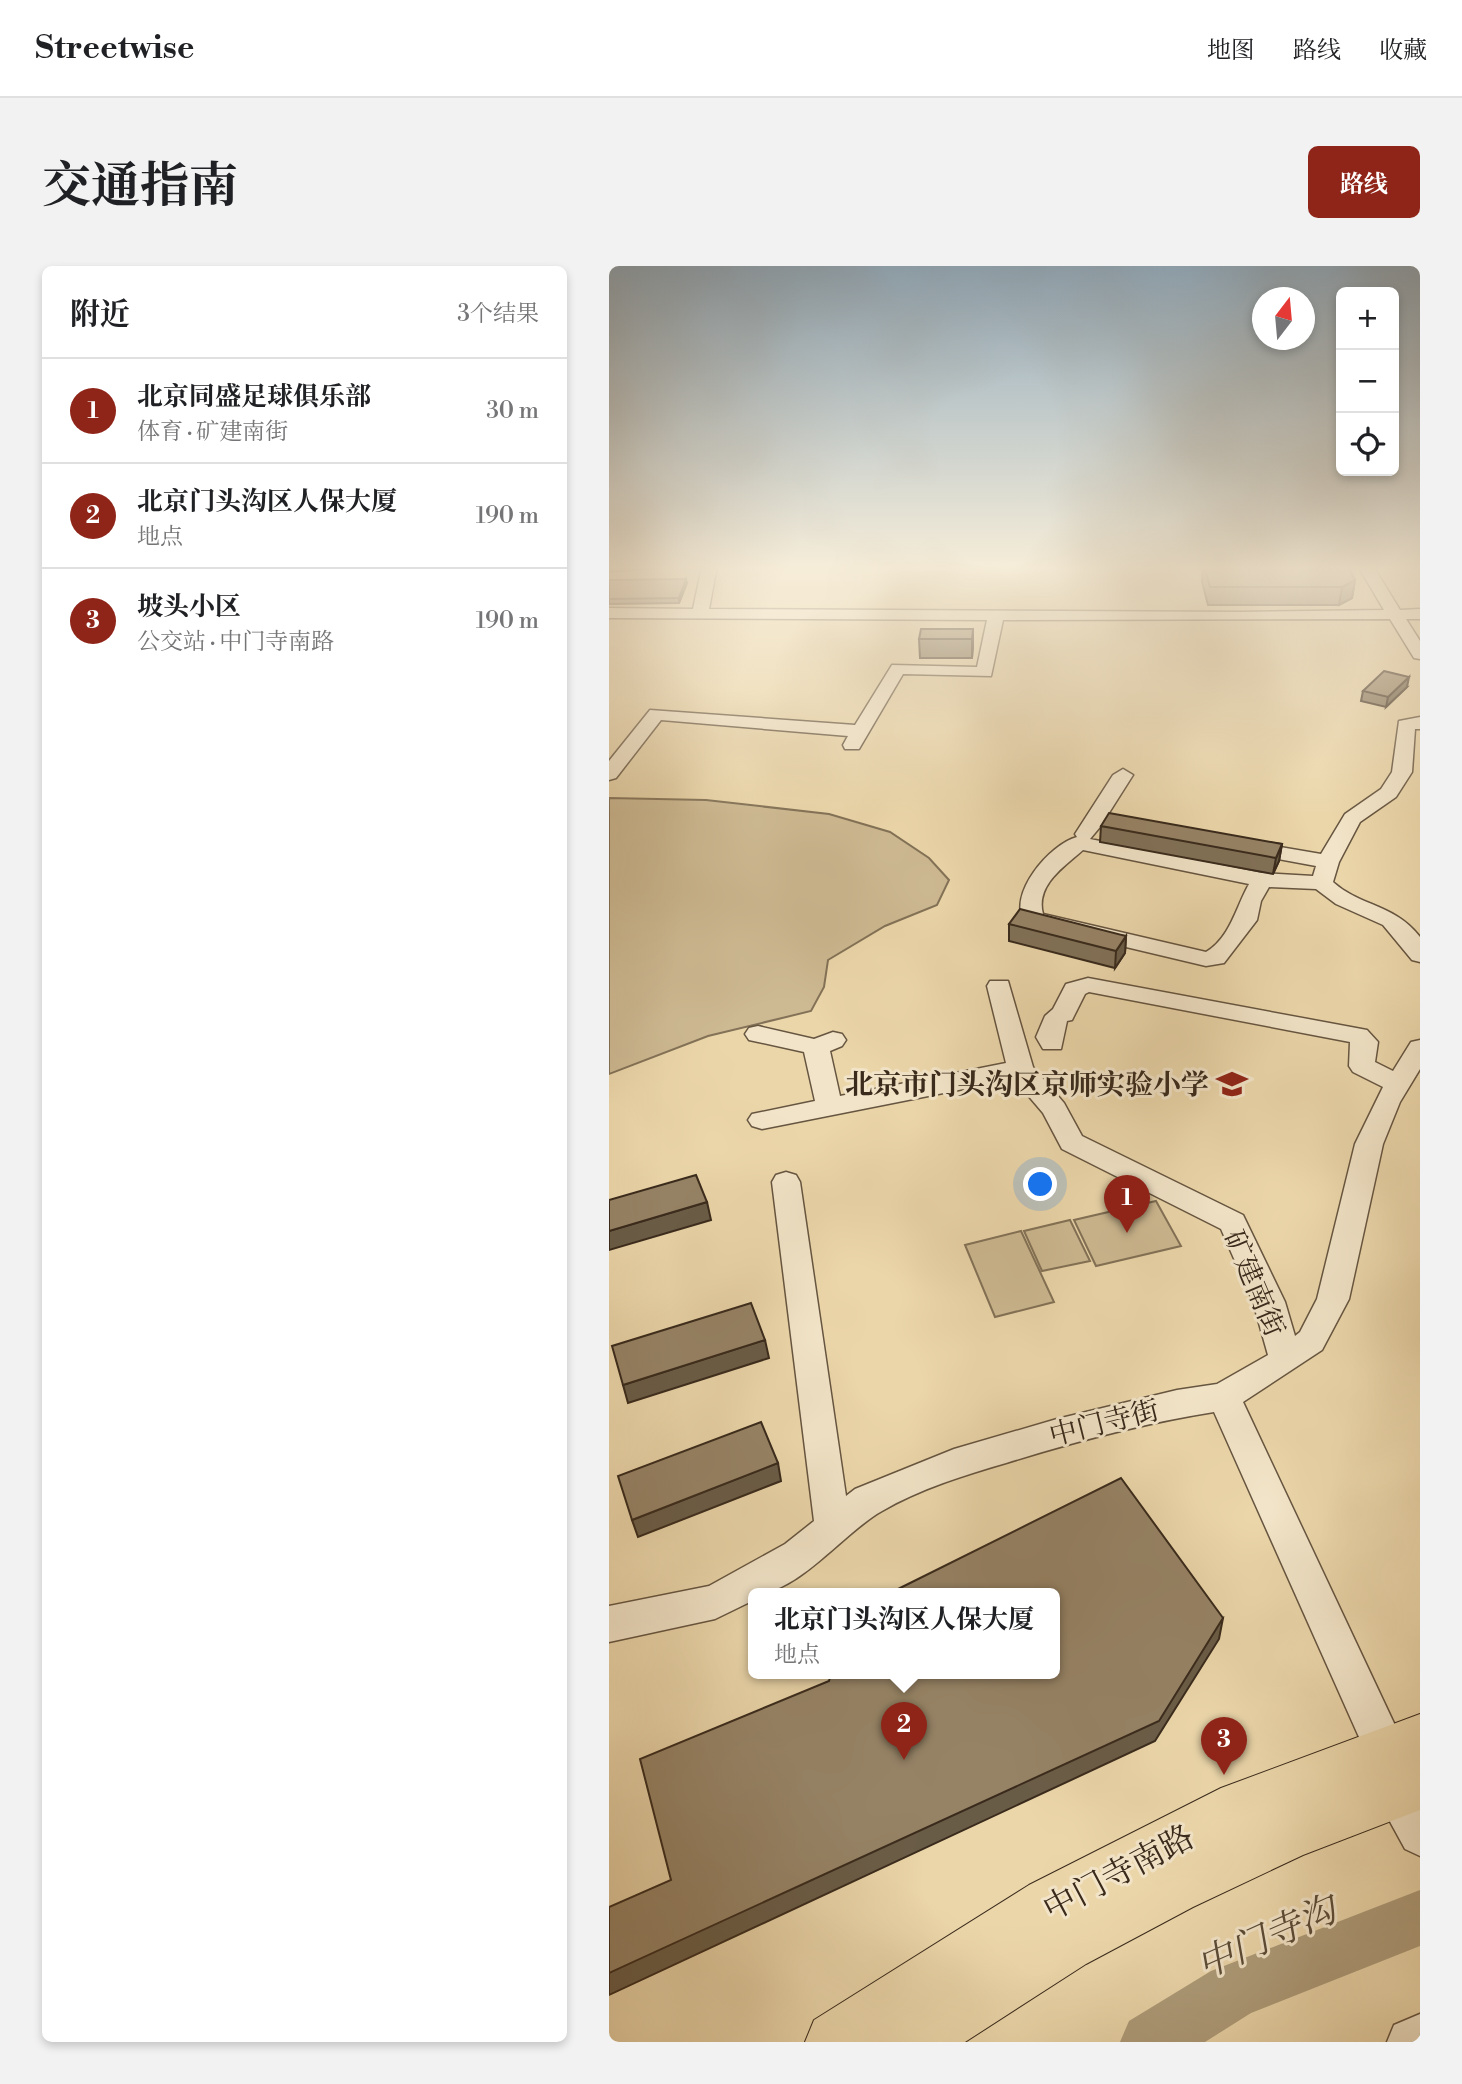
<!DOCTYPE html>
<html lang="zh">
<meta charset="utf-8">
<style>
body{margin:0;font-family:"Libre Bodoni","Noto Serif SC",serif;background:#f2f2f2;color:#202124}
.controls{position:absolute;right:21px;top:21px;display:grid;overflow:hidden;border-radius:10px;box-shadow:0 4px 10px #0003}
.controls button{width:63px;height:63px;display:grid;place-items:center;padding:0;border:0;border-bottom:2px solid #e0e0e0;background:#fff;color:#202124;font:35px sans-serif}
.compass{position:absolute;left:643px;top:21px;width:63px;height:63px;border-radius:50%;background:#fff;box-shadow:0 4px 10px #0003;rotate:16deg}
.you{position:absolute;left:432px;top:919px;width:24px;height:24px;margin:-18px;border:5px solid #fff;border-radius:50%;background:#1a73e8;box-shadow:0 0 0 10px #1a73e833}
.badge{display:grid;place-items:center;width:46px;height:46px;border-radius:50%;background:#8f2418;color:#fff;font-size:23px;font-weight:700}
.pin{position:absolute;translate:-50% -58px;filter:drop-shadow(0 2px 4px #0008)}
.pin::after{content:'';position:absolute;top:37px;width:24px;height:21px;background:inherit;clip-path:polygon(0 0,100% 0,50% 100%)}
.popup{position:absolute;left:139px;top:1322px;width:312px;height:91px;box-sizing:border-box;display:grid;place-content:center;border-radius:10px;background:#fff;filter:drop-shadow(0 2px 5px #0005);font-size:23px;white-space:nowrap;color:#757577}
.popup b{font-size:26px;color:#202124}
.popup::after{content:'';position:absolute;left:50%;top:100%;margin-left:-14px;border:14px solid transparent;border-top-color:#fff}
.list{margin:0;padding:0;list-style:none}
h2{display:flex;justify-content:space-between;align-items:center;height:91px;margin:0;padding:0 28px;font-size:30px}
h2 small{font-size:23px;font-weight:400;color:#757577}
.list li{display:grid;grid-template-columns:46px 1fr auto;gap:21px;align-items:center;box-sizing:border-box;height:105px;padding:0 28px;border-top:2px solid #e0e0e0}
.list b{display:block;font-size:26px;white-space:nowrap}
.list p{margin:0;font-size:23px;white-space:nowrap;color:#757577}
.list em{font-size:23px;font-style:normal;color:#757577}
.icon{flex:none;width:38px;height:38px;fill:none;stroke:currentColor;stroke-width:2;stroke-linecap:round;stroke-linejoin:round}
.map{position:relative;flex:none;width:811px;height:1776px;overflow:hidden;border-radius:10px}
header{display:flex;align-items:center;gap:42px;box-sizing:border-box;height:98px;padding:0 35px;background:#fff;border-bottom:2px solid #e0e0e0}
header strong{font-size:33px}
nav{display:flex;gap:38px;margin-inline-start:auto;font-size:24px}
.intro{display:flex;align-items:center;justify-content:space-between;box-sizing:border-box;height:168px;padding:0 42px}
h1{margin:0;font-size:49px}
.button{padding:18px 32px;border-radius:10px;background:#8f2418;color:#fff;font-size:24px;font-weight:700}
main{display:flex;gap:42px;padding:0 42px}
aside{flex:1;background:#fff;border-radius:10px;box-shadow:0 4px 10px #0003}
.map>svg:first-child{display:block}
</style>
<header>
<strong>Streetwise</strong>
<nav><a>地图</a><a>路线</a><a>收藏</a></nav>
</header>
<div class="intro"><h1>交通指南</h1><a class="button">路线</a></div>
<main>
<aside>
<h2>附近<small>3个结果</small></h2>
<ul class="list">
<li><span class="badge">1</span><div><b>北京同盛足球俱乐部</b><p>体育 · 矿建南街</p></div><em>30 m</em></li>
<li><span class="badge">2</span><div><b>北京门头沟区人保大厦</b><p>地点</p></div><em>190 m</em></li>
<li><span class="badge">3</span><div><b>坡头小区</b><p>公交站 · 中门寺南路</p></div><em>190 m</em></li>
</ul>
</aside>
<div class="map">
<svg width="811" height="1776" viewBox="0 0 811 1776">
<rect width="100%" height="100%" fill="#ebd6aa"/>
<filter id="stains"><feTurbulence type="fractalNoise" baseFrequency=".00286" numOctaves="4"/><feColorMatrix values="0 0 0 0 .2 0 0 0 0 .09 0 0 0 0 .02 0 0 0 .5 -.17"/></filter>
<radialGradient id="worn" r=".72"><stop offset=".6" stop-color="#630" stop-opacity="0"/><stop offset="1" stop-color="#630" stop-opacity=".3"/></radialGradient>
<!-- green -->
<path fill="#cdb992" stroke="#837257" stroke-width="2" d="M 0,532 L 97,534 L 220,548 L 281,566 L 320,592 L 340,614 L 328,639 L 276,660 L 219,694 L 215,721 L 202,745 L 99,770 L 0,808 Z
M 547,935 L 572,980 L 487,1000 L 465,954 Z
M 461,954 L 481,995 L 433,1005 L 415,965 Z
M 412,965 L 445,1036 L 386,1051 L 356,979 Z"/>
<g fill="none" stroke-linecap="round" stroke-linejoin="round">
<!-- river -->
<path fill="#ae9c7a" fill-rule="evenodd" d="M 811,1624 L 811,1680 L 642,1747 L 596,1776 L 511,1776 L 520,1755 L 602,1705 Z"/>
<defs>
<path id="minor" d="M 93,300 L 108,300 L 100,343 L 632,346 L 775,344 L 749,300 L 764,300 L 791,344 L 811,343 L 811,353 L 797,353 L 811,375 L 811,393 L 805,392 L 781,353 L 394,354 L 382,410 L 294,408 L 250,483 L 236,483 L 234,479 L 239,470 L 52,454 L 7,512 L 0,514 L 0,495 L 41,444 L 246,459 L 283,399 L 368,401 L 378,354 L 0,352 L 0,342 L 84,343 Z
M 811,451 L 811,463 L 806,463 L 803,506 L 787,531 L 751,556 L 730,596 L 724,616 C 752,641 786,638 811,671 L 811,696 L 803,694 L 774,659 L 727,638 L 707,623 L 660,621 L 652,635 L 648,654 L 615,697 L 597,700 L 416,657 C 397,629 441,578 468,571 L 466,568 L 504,509 L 514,503 L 524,509 L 498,550 L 538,558 L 541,562 L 531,568 L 491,561 L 481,573 L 653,607 L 704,610 L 707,600 L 636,587 L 625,581 L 636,575 L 712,588 L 736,548 L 772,523 L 783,506 L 790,455 ZM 474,584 L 640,618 C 627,641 621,672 597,686 L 434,648 C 426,619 456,600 474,584 Z
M 479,712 L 758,764 L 769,776 L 766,796 L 784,805 L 802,776 L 811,774 L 811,803 L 791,836 L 774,878 L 740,1033 L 713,1084 L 634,1136 L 799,1487 L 811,1526 L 811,1590 L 796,1583 L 773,1541 L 758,1489 L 605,1146 C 535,1157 465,1176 397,1197 C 356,1209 310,1223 273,1245 C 236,1265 189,1328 145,1328 L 145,1334 L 106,1353 L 0,1376 L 0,1340 L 100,1320 L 176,1278 L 205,1255 L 163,916 L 167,909 L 177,906 L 187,909 L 191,916 L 237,1230 L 246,1223 L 345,1183 L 448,1153 L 568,1124 L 608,1118 L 659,1089 L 644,1036 L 612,963 L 453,883 L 434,847 L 405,813 L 153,863 L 143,860 L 139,854 L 143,848 L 206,835 L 195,786 L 140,774 L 136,768 L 140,762 L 149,760 L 205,773 L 224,766 L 233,768 L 237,774 L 233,780 L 221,785 L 231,830 L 397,797 L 378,720 L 381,715 L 399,715 L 424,801 L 455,837 L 473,870 L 634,949 L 676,1036 L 686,1070 L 691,1066 L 708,1033 L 746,878 L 774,821 L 744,806 L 740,800 L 741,776 L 480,726 L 476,728 L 463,754 L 458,755 L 452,783 L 434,783 L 427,771 L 436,750 L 444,743 L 457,718 Z
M 811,1748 L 811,1776 L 778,1776 L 785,1759 Z"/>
<path id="major" d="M 811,1448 L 811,1544 L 694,1589 L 584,1641 L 477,1698 L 356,1776 L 196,1776 L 205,1754 L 420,1619 L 612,1522 Z"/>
</defs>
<!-- minor casing -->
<use href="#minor" stroke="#665540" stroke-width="3"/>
<!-- major casing -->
<use href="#major" stroke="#392a1c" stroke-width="2"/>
<!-- minor -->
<use href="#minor" fill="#f2e4c8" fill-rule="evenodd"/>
<!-- major -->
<use href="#major" fill="#ebd6aa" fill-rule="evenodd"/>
</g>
<!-- wall -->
<path fill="#817158" stroke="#392a1c" stroke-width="2" d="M 594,300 L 746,314 L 743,332 L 730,339 L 599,339 L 593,316 Z
M 0,314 L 78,317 L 70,337 L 0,338 Z
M 364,363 L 363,392 L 311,392 L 310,373 Z
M 798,421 L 777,441 L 752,435 L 754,425 Z
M 492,560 L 673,578 L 670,595 L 664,608 L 491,576 Z
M 400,658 L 517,670 L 516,687 L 506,702 L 400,675 Z"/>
<!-- shaded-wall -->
<path fill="#695c47" stroke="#392a1c" stroke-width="2" d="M 0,300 L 58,300 L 58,301 L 0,306 Z
M 77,313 L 78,317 L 70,337 L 70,332 Z
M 746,314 L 743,332 L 730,339 L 733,321 Z
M 364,363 L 364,382 L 363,392 L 363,373 Z
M 800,411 L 798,421 L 777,441 L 779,431 Z
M 673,578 L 670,595 L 664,608 L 667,592 Z
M 517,670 L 516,687 L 506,702 L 507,685 Z
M 98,936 L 102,954 L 0,984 L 0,965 Z
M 156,1074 L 160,1092 L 19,1137 L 14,1119 Z
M 169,1197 L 172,1215 L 29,1271 L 23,1254 Z
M 614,1352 L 610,1373 L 546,1475 L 0,1729 L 0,1707 Z"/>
<!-- building -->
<path fill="#968366" stroke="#392a1c" stroke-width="2" d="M 595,300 L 739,300 L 746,314 L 733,321 L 601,321 Z
M 77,313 L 70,332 L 0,333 L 0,314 Z
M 312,363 L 364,363 L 363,373 L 310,373 Z
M 775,405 L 800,411 L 779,431 L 754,425 Z
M 500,547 L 673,578 L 667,592 L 492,560 Z
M 411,643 L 517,670 L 507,685 L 400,658 Z
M 87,909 L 98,936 L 0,965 L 0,934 Z
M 142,1037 L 156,1074 L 14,1119 L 3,1080 Z
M 152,1156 L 169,1197 L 23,1254 L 9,1210 Z
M 512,1212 L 614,1352 L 550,1455 L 0,1707 L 0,1641 L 62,1614 L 31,1493 L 220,1415 L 222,1408 L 445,1408 L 445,1328 L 279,1328 Z"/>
<!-- sky -->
<linearGradient id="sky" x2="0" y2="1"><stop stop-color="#91aabc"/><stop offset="0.55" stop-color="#f6edd9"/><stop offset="1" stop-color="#f6edd9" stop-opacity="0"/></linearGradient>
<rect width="811" height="549" fill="url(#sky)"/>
<!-- icons -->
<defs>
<symbol id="school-bare" viewBox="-9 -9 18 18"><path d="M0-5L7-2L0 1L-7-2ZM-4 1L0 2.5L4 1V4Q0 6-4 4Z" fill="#8f2418" stroke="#f2e4c8" stroke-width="2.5" paint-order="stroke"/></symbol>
</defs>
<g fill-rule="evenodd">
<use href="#school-bare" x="601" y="796" width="44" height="44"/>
</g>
<g text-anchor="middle" stroke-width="6" stroke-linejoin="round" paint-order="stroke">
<!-- poi labels -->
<g font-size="28" font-weight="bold" fill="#392a1c" stroke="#f2e4c8" text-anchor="end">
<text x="600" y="828">北京市门头沟区京师实验小学</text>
</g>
<!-- street labels -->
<g font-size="28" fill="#392a1c" stroke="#f2e4c8">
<text transform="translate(646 1017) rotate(67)" y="10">矿建南街</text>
<text transform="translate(495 1156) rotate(-14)" y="10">中门寺街</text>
</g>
<!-- near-street labels -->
<g font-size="33" fill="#392a1c" stroke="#f2e4c8">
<text transform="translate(509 1606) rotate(-28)" y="12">中门寺南路</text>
</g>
<!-- near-water labels -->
<g font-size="37" font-style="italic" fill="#5c4c38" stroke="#f2e4c8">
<text transform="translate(657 1671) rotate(-24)" y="13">中门寺沟</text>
</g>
</g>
<rect width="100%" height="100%" filter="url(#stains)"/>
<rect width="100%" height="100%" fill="url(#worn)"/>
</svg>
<div class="controls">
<button>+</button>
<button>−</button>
<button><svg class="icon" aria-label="locate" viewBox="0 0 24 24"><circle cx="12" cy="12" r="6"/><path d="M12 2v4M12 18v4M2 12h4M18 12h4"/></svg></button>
</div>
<svg class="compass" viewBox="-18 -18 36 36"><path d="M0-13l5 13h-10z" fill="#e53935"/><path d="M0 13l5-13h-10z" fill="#757577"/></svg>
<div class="you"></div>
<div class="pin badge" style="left:518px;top:967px">1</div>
<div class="pin badge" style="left:295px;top:1494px">2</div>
<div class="popup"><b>北京门头沟区人保大厦</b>地点</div>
<div class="pin badge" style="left:615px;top:1509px">3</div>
</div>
</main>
